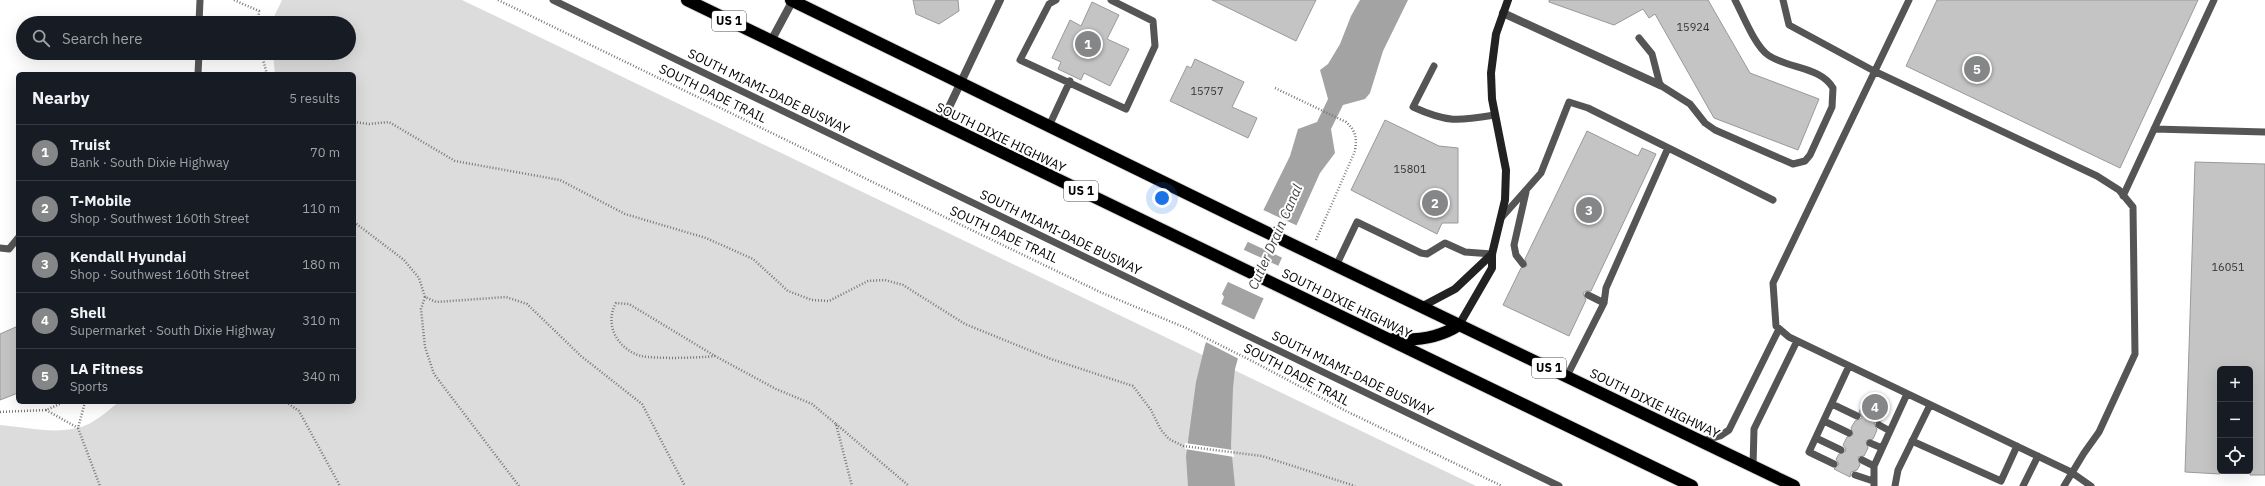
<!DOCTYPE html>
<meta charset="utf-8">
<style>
body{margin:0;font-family:"IBM Plex Sans",sans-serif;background:#242831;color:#f1f3f6}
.controls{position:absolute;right:12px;bottom:12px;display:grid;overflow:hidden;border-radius:6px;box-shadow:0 4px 16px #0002}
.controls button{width:36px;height:36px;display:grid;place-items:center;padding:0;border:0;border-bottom:1px solid #363941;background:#171b24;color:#f1f3f6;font:20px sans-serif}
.you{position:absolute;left:1162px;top:198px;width:14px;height:14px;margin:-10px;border:3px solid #fff;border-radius:50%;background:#1a73e8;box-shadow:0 0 0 6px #1a73e833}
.badge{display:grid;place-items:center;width:26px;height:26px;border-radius:50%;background:#858687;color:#fff;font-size:13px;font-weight:700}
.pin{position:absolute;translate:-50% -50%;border:2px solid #fff;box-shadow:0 1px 4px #0006}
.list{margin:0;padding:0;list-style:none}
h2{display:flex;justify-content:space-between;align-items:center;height:52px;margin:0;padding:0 16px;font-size:17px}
h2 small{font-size:13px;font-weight:400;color:#9ea1a6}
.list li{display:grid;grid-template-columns:26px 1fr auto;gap:12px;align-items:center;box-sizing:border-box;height:56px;padding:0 16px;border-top:1px solid #363941}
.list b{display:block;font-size:15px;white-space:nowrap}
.list p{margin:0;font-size:13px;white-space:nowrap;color:#9ea1a6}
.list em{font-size:13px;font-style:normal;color:#9ea1a6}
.icon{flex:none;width:22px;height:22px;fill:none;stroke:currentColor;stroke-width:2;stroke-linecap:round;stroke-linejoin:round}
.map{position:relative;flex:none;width:2265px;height:486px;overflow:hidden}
.search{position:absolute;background:#171b24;box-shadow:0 4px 16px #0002;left:16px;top:16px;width:340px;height:44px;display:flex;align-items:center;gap:10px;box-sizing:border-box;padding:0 14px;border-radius:22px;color:#9ea1a6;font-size:15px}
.panel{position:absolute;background:#171b24;box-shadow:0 4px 16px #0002;left:16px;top:72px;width:340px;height:332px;border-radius:6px}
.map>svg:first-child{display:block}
</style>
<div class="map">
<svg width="2265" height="486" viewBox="0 0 2265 486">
<rect width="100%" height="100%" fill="#fff"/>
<!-- green -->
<path fill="#dcdcdc" d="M 282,0 L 462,0 L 1476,486 L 0,486 L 0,425 C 24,427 54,434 77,428 C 93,425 107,411 119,402 L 354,402 L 354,74 L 275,74 L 273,53 L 349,53 L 349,23 L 271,23 Z"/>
<!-- water -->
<path fill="#a3a3a3" d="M 1360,0 L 1408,0 L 1383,51 L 1370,93 L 1365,99 L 1343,105 L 1331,129 L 1335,153 L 1320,173 L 1240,351 L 1235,369 L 1233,388 L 1231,446 L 1235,486 L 1188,486 L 1186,456 L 1196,382 L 1205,345 L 1224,297 L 1222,294 L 1290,156 L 1298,129 L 1317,122 L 1328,99 L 1320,70 L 1328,64 L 1340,44 L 1351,16 Z"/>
<!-- pier -->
<path fill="#fff" d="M 1261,209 L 1298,226 L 1285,259 L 1246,241 Z
M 1242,249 L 1281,267 L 1267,300 L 1226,281 Z
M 1219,303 L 1257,321 L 1239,359 L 1204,341 Z
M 1185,443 L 1233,450 L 1234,457 L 1185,449 Z"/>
<!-- building -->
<path fill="#c4c4c4" stroke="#999" d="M 913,0 L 958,0 L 959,11 L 939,24 L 916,14 Z
M 1212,0 L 1316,0 L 1296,41 Z
M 1549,0 L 1708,0 L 1750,73 L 1819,99 L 1798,150 L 1714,118 L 1655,14 L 1649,18 L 1643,9 L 1614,25 L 1549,2 Z
M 1937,0 L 2198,0 L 2120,168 L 1906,66 Z
M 1092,2 L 1119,15 L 1107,39 L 1129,49 L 1110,86 L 1084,73 L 1081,80 L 1058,69 L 1061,62 L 1052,58 L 1070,20 L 1081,26 Z
M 1195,59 L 1244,82 L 1232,107 L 1257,118 L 1248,138 L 1170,101 L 1187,66 L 1191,68 Z
M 1385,120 L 1439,146 L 1458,148 L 1458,223 L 1442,223 L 1437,234 L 1351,190 Z
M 1587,131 L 1638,156 L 1642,148 L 1656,154 L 1591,291 L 1586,291 L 1583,293 L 1586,300 L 1569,336 L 1503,305 L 1521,268 L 1527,266 L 1525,259 Z
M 2195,162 L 2265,164 L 2265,475 L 2250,475 L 2250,369 L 2220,369 L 2220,474 L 2185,472 Z
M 18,326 L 18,393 L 0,400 L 0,334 Z
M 1867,395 L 1889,405 L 1881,421 L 1874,423 L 1877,430 L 1873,439 L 1866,441 L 1868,448 L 1864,456 L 1858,457 L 1860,465 L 1857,470 L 1851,472 L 1850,477 L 1834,469 L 1839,464 L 1836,459 L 1839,454 L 1845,452 L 1846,449 L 1843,445 L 1847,437 L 1853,435 L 1851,428 L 1855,421 L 1862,418 L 1859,412 Z"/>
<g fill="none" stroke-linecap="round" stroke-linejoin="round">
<defs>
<path id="highway" d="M 687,0 L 1692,486
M 791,0 L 1237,218 L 1794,486
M 1394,339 C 1418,341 1439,338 1459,325"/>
</defs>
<!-- highway casing -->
<use href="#highway" stroke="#dbdbdb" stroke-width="14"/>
<!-- path -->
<path stroke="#777" stroke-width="2.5" stroke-dasharray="1 2" stroke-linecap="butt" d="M 234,0 L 259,11 L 258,23
M 498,0 L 955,222 L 1100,292 L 1186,328 L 1254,362 L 1346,411 L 1502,486
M 261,53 L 267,74
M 1275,88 L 1346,122 C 1356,131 1357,138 1355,151 L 1316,240
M 354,122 L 369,124 L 389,122 L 455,161 L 560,180 L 625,214 L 706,238 L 753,259 L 788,291 L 812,300 L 829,301 L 868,281 L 885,280 L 903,285 L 965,324 L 1051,359 L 1133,386 L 1151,410 L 1161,430 L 1169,439 L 1183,446 L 1262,456 L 1355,486
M 354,222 L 404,260 L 419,278 L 425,297 L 436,302 L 506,297 L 527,304 L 581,356 L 642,404 L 685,486
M 425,297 L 421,309 L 425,347 L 434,374 L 519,486
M 715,356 C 699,358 655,359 641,356 C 617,349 604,324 616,303 L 629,304 L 715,356 L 776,389 L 812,404 L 836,424 L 852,486
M 85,402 L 78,428 L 100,486
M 286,402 L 299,411 L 340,486
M 46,410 L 78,428
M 0,412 L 46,410 L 64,402
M 836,424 L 909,486"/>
<!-- lane -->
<path stroke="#555" stroke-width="7" d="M 553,0 L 1559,486
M 1056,0 L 1049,4 L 1020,60 L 1126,109 L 1155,46 L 1153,21 L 1111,0
M 1783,0 L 1789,25 L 1874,71 L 2097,176 L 2119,190 L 2133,207 L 2135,354 L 2099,432 L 2084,453 L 2064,486
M 1909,0 L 1773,283 L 1776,326 L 1789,337 L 2071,472 L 2091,486
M 199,23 L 200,0
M 1639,38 L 1652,54 L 1660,85 L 1690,104 L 1705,123 L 1715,130 L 1793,164 L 1805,161 L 1810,155 L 1832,107 L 1833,88 C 1820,66 1788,69 1768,55 C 1755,46 1743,15 1735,0
M 1434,66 L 1413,107 C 1448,123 1458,121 1495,115
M 198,74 L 199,53
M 1049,126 L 1070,81
M 2154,129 L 2265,132
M 2123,196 L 2214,0
M 1502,217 L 1541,173 L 1569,102 L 1588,108 L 1773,200
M 0,248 L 9,249 L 18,238
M 1523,264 L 1516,255 L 1514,245 L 1526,192
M 1336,266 L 1357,222 L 1421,253 L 1427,254 L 1445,243 L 1465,252 L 1492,254
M 1588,295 L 1604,303
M 1567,376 L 1604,303 L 1606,288 L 1668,148
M 1832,404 L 1857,416
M 1824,421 L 1849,433
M 1879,425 L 1890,431
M 1816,438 L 1841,450
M 1702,441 L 1720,436 L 1729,430 L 1779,329
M 1912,441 L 2001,481 L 2017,446
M 1870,443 L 1882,448
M 1862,460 L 1874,466
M 1834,464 L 1809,452 L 1849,366
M 1753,466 L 1754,429 L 1797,341
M 1855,475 L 1873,481
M 1874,486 L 1874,466 L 1907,394
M 1895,486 L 1898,470 L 1930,405
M 2023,486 L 2038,456"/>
<!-- street -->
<path stroke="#555" stroke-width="8" d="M 1503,13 L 1660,85
M 771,41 L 793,0
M 941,124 L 1000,0"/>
<!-- secondary -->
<path stroke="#222" stroke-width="8" d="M 1421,307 L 1455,289 L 1492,254
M 1459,325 L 1492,268 L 1492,254 L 1505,200 L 1506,170 L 1492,99 L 1491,73 L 1496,34 L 1508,0"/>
<!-- highway -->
<use href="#highway" stroke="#000" stroke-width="12"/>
</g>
<g text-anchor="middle" stroke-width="4" stroke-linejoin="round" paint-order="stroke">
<!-- number labels -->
<g font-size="11" fill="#313131">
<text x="1693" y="31">15924</text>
<text x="1207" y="95">15757</text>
<text x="1410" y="173">15801</text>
<text x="2228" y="271">16051</text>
</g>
<!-- shield labels -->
<g fill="#fff" stroke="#4c4c4c" stroke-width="1">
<rect x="712" y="11" width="34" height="20" rx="3"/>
<rect x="1064" y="181" width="34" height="20" rx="3"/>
<rect x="1532" y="358" width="34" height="20" rx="3"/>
</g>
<g font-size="12" font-weight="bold" fill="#000">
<text x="729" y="25">US 1</text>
<text x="1081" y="195">US 1</text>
<text x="1549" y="372">US 1</text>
</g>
<!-- street labels -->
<g font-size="13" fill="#000" stroke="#fff">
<text transform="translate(769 91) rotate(26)" y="5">SOUTH MIAMI-DADE BUSWAY</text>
<text transform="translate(713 93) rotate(26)" y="5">SOUTH DADE TRAIL</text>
<text transform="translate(1001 137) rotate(26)" y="5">SOUTH DIXIE HIGHWAY</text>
<text transform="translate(1061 232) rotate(26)" y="5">SOUTH MIAMI-DADE BUSWAY</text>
<text transform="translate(1004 234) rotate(25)" y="5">SOUTH DADE TRAIL</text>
<text transform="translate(1347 303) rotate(26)" y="5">SOUTH DIXIE HIGHWAY</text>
<text transform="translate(1353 373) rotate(26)" y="5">SOUTH MIAMI-DADE BUSWAY</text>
<text transform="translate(1297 374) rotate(28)" y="5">SOUTH DADE TRAIL</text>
<text transform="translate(1655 403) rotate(26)" y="5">SOUTH DIXIE HIGHWAY</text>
</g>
<!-- water labels -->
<g font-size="14" font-style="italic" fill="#444" stroke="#fff">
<text transform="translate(1275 237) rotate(-66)" y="5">Cutler Drain Canal</text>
</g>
</g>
</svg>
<div class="controls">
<button>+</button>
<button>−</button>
<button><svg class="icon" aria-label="locate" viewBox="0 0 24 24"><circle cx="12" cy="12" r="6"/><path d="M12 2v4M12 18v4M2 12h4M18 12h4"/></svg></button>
</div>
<div class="you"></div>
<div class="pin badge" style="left:1088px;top:44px">1</div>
<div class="pin badge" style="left:1435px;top:203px">2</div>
<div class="pin badge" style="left:1589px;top:210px">3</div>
<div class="pin badge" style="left:1875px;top:407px">4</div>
<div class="pin badge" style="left:1977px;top:69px">5</div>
<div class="search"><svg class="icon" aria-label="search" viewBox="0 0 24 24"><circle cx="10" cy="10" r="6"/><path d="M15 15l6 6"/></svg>Search here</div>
<section class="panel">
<h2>Nearby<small>5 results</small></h2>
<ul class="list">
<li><span class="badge">1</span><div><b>Truist</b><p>Bank · South Dixie Highway</p></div><em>70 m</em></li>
<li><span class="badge">2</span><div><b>T-Mobile</b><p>Shop · Southwest 160th Street</p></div><em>110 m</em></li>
<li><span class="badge">3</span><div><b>Kendall Hyundai</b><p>Shop · Southwest 160th Street</p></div><em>180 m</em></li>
<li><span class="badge">4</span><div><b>Shell</b><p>Supermarket · South Dixie Highway</p></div><em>310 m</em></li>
<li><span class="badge">5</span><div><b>LA Fitness</b><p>Sports</p></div><em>340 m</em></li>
</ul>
</section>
</div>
